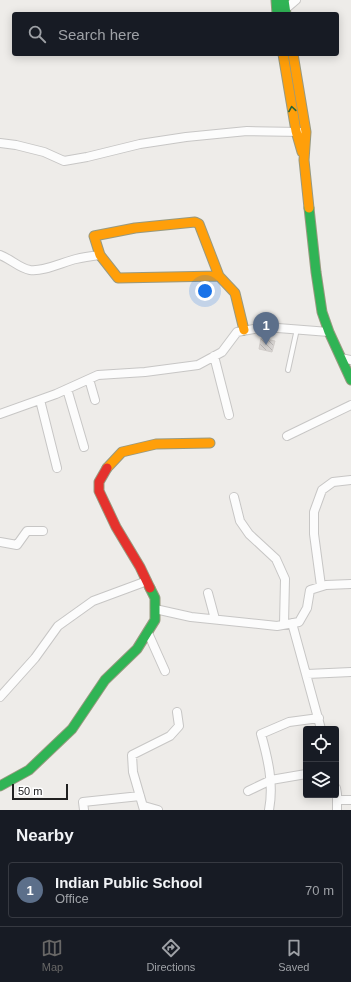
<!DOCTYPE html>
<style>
body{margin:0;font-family:Helvetica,sans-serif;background:#242831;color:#f1f3f6}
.controls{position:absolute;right:12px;bottom:12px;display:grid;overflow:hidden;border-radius:4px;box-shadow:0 2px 10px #0003}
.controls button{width:36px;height:36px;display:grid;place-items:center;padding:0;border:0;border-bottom:1px solid #363941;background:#171b24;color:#f1f3f6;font:20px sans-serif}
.scale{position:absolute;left:12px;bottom:10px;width:56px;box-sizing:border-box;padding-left:4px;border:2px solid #202020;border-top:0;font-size:11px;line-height:14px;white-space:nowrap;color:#202020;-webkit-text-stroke:3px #fff;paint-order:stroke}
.you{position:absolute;left:205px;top:291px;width:14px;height:14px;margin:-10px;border:3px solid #fff;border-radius:50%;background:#1a73e8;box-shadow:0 0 0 6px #1a73e833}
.badge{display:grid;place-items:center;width:26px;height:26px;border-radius:50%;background:#686766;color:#fff;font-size:13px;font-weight:700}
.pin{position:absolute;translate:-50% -33px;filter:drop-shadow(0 1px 2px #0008)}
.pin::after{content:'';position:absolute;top:21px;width:14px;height:12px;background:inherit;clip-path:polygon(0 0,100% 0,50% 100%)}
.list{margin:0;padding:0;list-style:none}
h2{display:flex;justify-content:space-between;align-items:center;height:52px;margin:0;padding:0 16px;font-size:17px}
h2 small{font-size:13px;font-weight:400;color:#9ea1a6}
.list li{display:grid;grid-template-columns:26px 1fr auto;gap:12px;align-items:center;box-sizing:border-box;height:56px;margin:0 8px 8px;padding:0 8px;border:1px solid #363941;border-radius:4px}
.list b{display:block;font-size:15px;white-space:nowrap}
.list p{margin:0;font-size:13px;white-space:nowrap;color:#9ea1a6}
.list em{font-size:13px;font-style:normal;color:#9ea1a6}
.icon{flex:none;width:22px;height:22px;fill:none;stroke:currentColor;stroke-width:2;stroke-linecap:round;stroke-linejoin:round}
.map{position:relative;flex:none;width:351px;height:810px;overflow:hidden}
.search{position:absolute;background:#171b24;box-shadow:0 2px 10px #0003;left:12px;right:12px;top:12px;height:44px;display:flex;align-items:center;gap:10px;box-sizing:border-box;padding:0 14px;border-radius:4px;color:#9ea1a6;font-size:15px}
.sheet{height:116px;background:#171b24}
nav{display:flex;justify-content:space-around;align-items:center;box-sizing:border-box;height:56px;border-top:1px solid #363941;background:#171b24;font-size:11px;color:#9ea1a6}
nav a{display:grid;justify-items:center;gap:2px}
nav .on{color:#686766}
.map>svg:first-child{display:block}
</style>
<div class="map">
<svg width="351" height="810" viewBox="0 0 351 810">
<defs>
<pattern id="building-back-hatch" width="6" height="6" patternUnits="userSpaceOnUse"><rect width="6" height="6" fill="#d5d2d0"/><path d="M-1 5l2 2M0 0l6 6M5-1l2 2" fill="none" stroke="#b7b4b2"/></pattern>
</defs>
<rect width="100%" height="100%" fill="#eeece9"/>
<!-- building -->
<path fill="url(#building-back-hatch)" stroke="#d1cdca" d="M 261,338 L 275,341 L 272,352 L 259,349 Z"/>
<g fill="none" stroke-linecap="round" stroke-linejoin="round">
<defs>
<path id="lane" d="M 288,370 L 297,329"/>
<path id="street" d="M 282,12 L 296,0
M 0,143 L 16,145 L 44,152 L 64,161 L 87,157 L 140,144 L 186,137 L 247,131 L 301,132
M 0,255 C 11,259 19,268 30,270 C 43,272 63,262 76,259 C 84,257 92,256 100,255
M 214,356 L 229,415
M 341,358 L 351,360
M 89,379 L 95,400
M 67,389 L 84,447
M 40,400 L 57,468
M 0,414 L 56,394 L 98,375 L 145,372 L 198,365 L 222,352 L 237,332 L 265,327 L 329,332
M 287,436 L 351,405
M 234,497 L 240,521 L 249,534 L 276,559 L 285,579 L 284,624
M 0,542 L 17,545 L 27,531 L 43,531
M 321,586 L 314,534 L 314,512 L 322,490 L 333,482 L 351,480
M 208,593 L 215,619
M 155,609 L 191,617 L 277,626 L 299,622 L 307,608 L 310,590 L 326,585 L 351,584
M 292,623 L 321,729
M 148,633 L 165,671
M 307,674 L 351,672
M 0,697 L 35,658 L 58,626 L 93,601 L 147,581
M 336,788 L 337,794 L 337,810
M 248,791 L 271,780 L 306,774
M 337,800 L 351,800
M 144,806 L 158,810
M 84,810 L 83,802 L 140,796
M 144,810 L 133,772 L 132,755 L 170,736 L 179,726 L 177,712
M 269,810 C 274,784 268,759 261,734 L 289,722 L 319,718"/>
<path id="fast" d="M 276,0 L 277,14
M 284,0 L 286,14
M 309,208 L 316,272 L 322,312 L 329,332 L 351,380
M 0,786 L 29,770 L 72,729 L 105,680 L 137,649 L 155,620 L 155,598 L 150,588"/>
<path id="slow" d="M 283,54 L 296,131 L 302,152
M 293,54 L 306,132 L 304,160 L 309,208
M 219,276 L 199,224 L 195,222 L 135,228 L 94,236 L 100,255 L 118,278 L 219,276 L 235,293 L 244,330
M 107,468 L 122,452 L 156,444 L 210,443"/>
<path id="jam" d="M 107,468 L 99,482 L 99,491 L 116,527 L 140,567 L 150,588"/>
</defs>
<!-- lane casing -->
<use href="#lane" stroke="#c7c6c5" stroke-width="6"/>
<!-- street casing -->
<use href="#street" stroke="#c7c6c5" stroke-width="10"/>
<!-- fast casing -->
<use href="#fast" stroke="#98997f" stroke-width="11"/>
<!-- slow casing -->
<use href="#slow" stroke="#98997f" stroke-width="11"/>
<!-- jam casing -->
<use href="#jam" stroke="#98997f" stroke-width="11"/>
<!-- lane -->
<use href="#lane" stroke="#fcfcfc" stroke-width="4"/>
<!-- street -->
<use href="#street" stroke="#fcfcfc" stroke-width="8"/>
<!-- fast -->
<use href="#fast" stroke="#30b455" stroke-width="9"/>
<!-- slow -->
<use href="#slow" stroke="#ff9f0a" stroke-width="9"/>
<!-- jam -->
<use href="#jam" stroke="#e5322d" stroke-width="9"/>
</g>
<!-- one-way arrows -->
<defs><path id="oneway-chevron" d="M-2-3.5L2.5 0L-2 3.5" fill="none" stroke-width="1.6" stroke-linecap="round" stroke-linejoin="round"/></defs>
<use stroke="#276338" href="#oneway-chevron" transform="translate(292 109) rotate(-99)"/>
</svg>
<div class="controls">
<button><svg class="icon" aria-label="locate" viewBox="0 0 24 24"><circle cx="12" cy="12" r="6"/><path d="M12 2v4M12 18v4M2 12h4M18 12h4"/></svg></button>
<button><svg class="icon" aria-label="layers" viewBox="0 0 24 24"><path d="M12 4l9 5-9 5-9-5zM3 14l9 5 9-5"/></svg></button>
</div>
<div class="scale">50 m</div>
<div class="you"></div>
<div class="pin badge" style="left:266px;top:345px;background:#5c6f8a">1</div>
<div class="search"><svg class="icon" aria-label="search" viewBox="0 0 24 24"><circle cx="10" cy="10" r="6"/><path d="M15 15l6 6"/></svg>Search here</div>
</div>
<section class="sheet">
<h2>Nearby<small></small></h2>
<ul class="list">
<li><span class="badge" style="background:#5c6f8a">1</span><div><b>Indian Public School</b><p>Office</p></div><em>70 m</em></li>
</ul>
</section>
<nav>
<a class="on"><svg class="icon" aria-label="map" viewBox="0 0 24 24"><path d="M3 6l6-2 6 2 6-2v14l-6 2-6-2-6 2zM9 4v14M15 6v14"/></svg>Map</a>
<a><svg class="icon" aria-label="directions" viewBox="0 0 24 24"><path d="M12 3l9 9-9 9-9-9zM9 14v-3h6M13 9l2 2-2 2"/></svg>Directions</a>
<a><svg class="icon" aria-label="saved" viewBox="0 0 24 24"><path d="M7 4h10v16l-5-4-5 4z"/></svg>Saved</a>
</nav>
